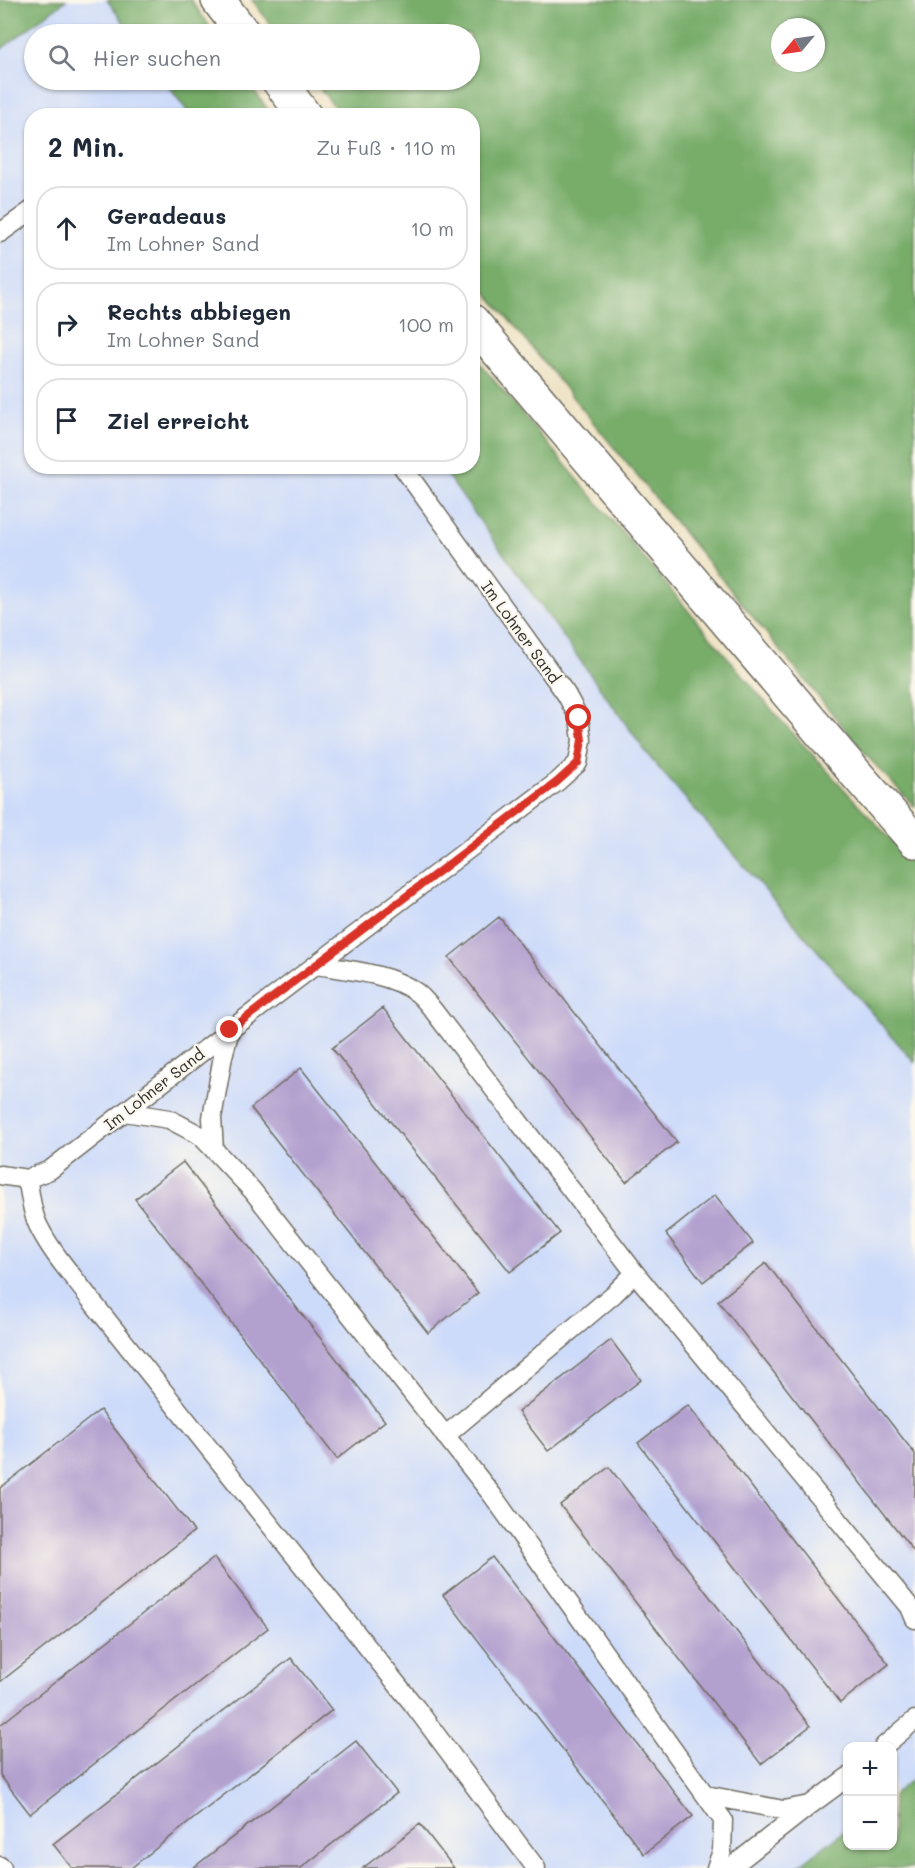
<!DOCTYPE html>
<html lang="de">
<meta charset="utf-8">
<style>
body{margin:0;font-family:Mali,sans-serif;background:#f6f6f7;color:#1f2937}
.controls{position:absolute;right:18px;bottom:18px;display:grid;overflow:hidden;border-radius:12px;box-shadow:0 2px 4px #0004}
.controls button{width:54px;height:54px;display:grid;place-items:center;padding:0;border:0;border-bottom:2px solid #e0e1e3;background:#fff;color:#1f2937;font:30px sans-serif}
.compass{position:absolute;left:771px;top:18px;width:54px;height:54px;border-radius:50%;background:#fff;box-shadow:0 2px 4px #0004;rotate:241deg}
.stop{position:absolute;width:18px;height:18px;margin:-14px;border:4px solid #d93025;border-radius:50%;background:#fff}
.stop.end{background:#d93025;border-color:#fff;box-shadow:0 2px 6px #0008}
.list{margin:0;padding:0;list-style:none}
h2{display:flex;justify-content:space-between;align-items:center;height:78px;margin:0;padding:0 24px;font-size:26px}
h2 small{font-size:20px;font-weight:400;color:#747a83}
.list li{display:grid;grid-template-columns:39px 1fr auto;gap:18px;align-items:center;box-sizing:border-box;height:84px;margin:0 12px 12px;padding:0 12px;border:2px solid #e0e1e3;border-radius:24px}
.list b{display:block;font-size:22px;white-space:nowrap}
.list p{margin:0;font-size:20px;white-space:nowrap;color:#747a83}
.list em{font-size:20px;font-style:normal;color:#747a83}
.icon{flex:none;width:33px;height:33px;fill:none;stroke:currentColor;stroke-width:2;stroke-linecap:round;stroke-linejoin:round}
.map{position:relative;flex:none;width:915px;height:1868px;overflow:hidden}
.search{position:absolute;background:#fff;box-shadow:0 2px 4px #0004;left:24px;top:24px;width:456px;height:66px;display:flex;align-items:center;gap:15px;box-sizing:border-box;padding:0 21px;border-radius:33px;color:#747a83;font-size:22px}
.panel{position:absolute;background:#fff;box-shadow:0 2px 4px #0004;left:24px;top:108px;width:456px;height:366px;border-radius:24px}
.map>svg:first-child{display:block}
</style>
<div class="map">
<svg width="915" height="1868" viewBox="0 0 915 1868">
<rect width="100%" height="100%" fill="#fbf7ec"/>
<filter id="ink" filterUnits="userSpaceOnUse"><feTurbulence type="fractalNoise" baseFrequency=".0167" numOctaves="2"/><feDisplacementMap in="SourceGraphic" scale="12" xChannelSelector="R" yChannelSelector="G"/><feConvolveMatrix kernelMatrix="1 2 1 2 8 2 1 2 1" color-interpolation-filters="sRGB"/></filter>
<filter id="wash" filterUnits="userSpaceOnUse"><feTurbulence type="fractalNoise" baseFrequency=".008" numOctaves="4" result="noise"/><feDisplacementMap in="SourceGraphic" scale="24" xChannelSelector="R" yChannelSelector="G"/><feGaussianBlur stdDeviation="1.35" result="paint"/><feColorMatrix in="noise" values="0 0 0 0 0 0 0 0 0 0 0 0 0 0 0 0 0 1.4 0 .05"/><feComposite in="paint" operator="in"/></filter>
<g filter="url(#wash)">
<rect width="100%" height="100%" fill="#efe4c7"/>
<!-- built -->
<path fill="#cddbfa" d="M 66,0 L 107,0 L 132,34 L 34,34 L 34,80 L 164,80 L 190,115 L 32,116 L 32,466 L 441,467 L 651,759 L 915,1063 L 915,1777 L 893,1795 L 892,1746 L 848,1746 L 847,1829 L 796,1868 L 0,1868 L 0,50 Z"/>
<!-- forest -->
<path fill="#77ac69" stroke="#516c4a" stroke-width="1.5" fill-rule="evenodd" d="M 0,0 L 66,0 L 0,50 Z
M 107,0 L 191,0 L 215,34 L 132,34 Z
M 252,0 L 915,0 L 915,807 L 867,756 L 473,276 L 472,116 L 341,115 L 313,80 L 470,80 L 470,34 L 278,34 ZM 780,27 L 816,27 L 816,63 L 780,63 Z
M 164,80 L 246,80 L 272,115 L 190,115 Z
M 473,355 L 777,716 L 915,866 L 915,1063 L 651,759 L 441,467 L 472,466 Z
M 915,1777 L 915,1868 L 796,1868 L 847,1829 L 848,1846 L 892,1846 L 893,1795 Z"/>
<g id="blocks">
<!-- building -->
<path fill="#b2a0cf" d="M 499,917 L 677,1142 L 626,1182 L 449,957 Z
M 383,1008 L 560,1233 L 510,1272 L 332,1048 Z
M 301,1068 L 478,1293 L 428,1333 L 251,1108 Z
M 183,1162 L 385,1421 L 337,1459 L 135,1199 Z
M 715,1195 L 753,1243 L 703,1282 L 666,1234 Z
M 766,1263 L 915,1454 L 915,1553 L 718,1301 Z
M 611,1340 L 641,1380 L 548,1451 L 518,1412 Z
M 688,1405 L 889,1664 L 840,1703 L 638,1443 Z
M 100,1410 L 194,1531 L 0,1682 L 0,1488 Z
M 609,1467 L 810,1726 L 761,1764 L 560,1505 Z
M 492,1557 L 693,1816 L 644,1854 L 443,1595 Z
M 214,1558 L 268,1628 L 30,1814 L 0,1775 L 0,1725 Z
M 291,1658 L 332,1710 L 131,1868 L 72,1868 L 53,1844 Z
M 356,1741 L 397,1793 L 301,1868 L 193,1868 Z
M 420,1824 L 454,1868 L 363,1868 Z"/>
</g>
</g>
<g filter="url(#ink)">
<use href="#blocks" fill-opacity="0" stroke="#706c62" stroke-width="1.5"/>
<g fill="none" stroke-linecap="round" stroke-linejoin="round">
<defs>
<path id="service" d="M 0,233 L 32,210
M 316,965 C 348,970 389,973 416,992 C 423,997 428,1004 433,1010 L 635,1273 L 614,1294 L 445,1436
M 125,1112 L 169,1119 L 201,1136 L 252,1190 L 493,1496 L 723,1820 L 722,1851 L 716,1868
M 214,1150 L 212,1118 L 223,1056 L 230,1030
M 0,1175 L 27,1179 L 50,1170 L 230,1030 L 557,782 L 578,763 L 582,740 L 579,718 L 566,694 L 402,466
M 27,1179 C 31,1195 31,1211 38,1225 C 51,1252 72,1275 90,1299 L 416,1708 L 536,1868
M 635,1273 L 910,1607 L 915,1619
M 884,1746 L 915,1720
M 706,1795 L 783,1810 L 810,1805 L 848,1777
M 0,1866 L 2,1868
M 730,1868 L 809,1806"/>
<path id="minor" d="M 218,0 L 244,34
M 278,80 L 305,116
M 472,321 L 857,775 L 915,841"/>
</defs>
<!-- service casing -->
<use href="#service" stroke="#706c62" stroke-width="21"/>
<!-- minor casing -->
<use href="#minor" stroke="#706c62" stroke-width="36"/>
<!-- service -->
<use href="#service" stroke="#fff" stroke-width="18"/>
<!-- minor -->
<use href="#minor" stroke="#fff" stroke-width="33"/>
</g>
</g>
<g fill="none" stroke-linecap="round" stroke-linejoin="round" filter="url(#ink)">
<!-- route -->
<path stroke="#d93025" stroke-width="8" d="M 230,1030 L 557,782 L 578,763 L 582,740 L 579,718"/>
</g>
<g text-anchor="middle" stroke-width="4.5" stroke-linejoin="round" paint-order="stroke">
<!-- street labels -->
<g font-size="16" fill="#2b2b2b" stroke="#fbf7ec">
<text transform="translate(521 632) rotate(54)" y="6">Im Lohner Sand</text>
<text transform="translate(154 1089) rotate(-38)" y="6">Im Lohner Sand</text>
</g>
</g>
</svg>
<div class="controls">
<button>+</button>
<button>−</button>
</div>
<svg class="compass" viewBox="-18 -18 36 36"><path d="M0-13l5 13h-10z" fill="#e53935"/><path d="M0 13l5-13h-10z" fill="#747a83"/></svg>
<div class="stop" style="left:579px;top:718px"></div>
<div class="stop end" style="left:230px;top:1030px"></div>
<div class="search"><svg class="icon" aria-label="search" viewBox="0 0 24 24"><circle cx="10" cy="10" r="6"/><path d="M15 15l6 6"/></svg>Hier suchen</div>
<section class="panel">
<h2>2 Min.<small>Zu Fuß · 110 m</small></h2>
<ul class="list">
<li><svg class="icon" aria-label="ahead" viewBox="0 0 24 24"><path d="M12 20V5M6 11l6-6 6 6"/></svg><div><b>Geradeaus</b><p>Im Lohner Sand</p></div><em>10 m</em></li>
<li><svg class="icon" aria-label="right" viewBox="0 0 24 24"><path d="M7 20v-9h11M14 6l5 5-5 5"/></svg><div><b>Rechts abbiegen</b><p>Im Lohner Sand</p></div><em>100 m</em></li>
<li><svg class="icon" aria-label="arrive" viewBox="0 0 24 24"><path d="M6 21V4h12l-3 4 3 4H6"/></svg><div><b>Ziel erreicht</b></div></li>
</ul>
</section>
</div>
